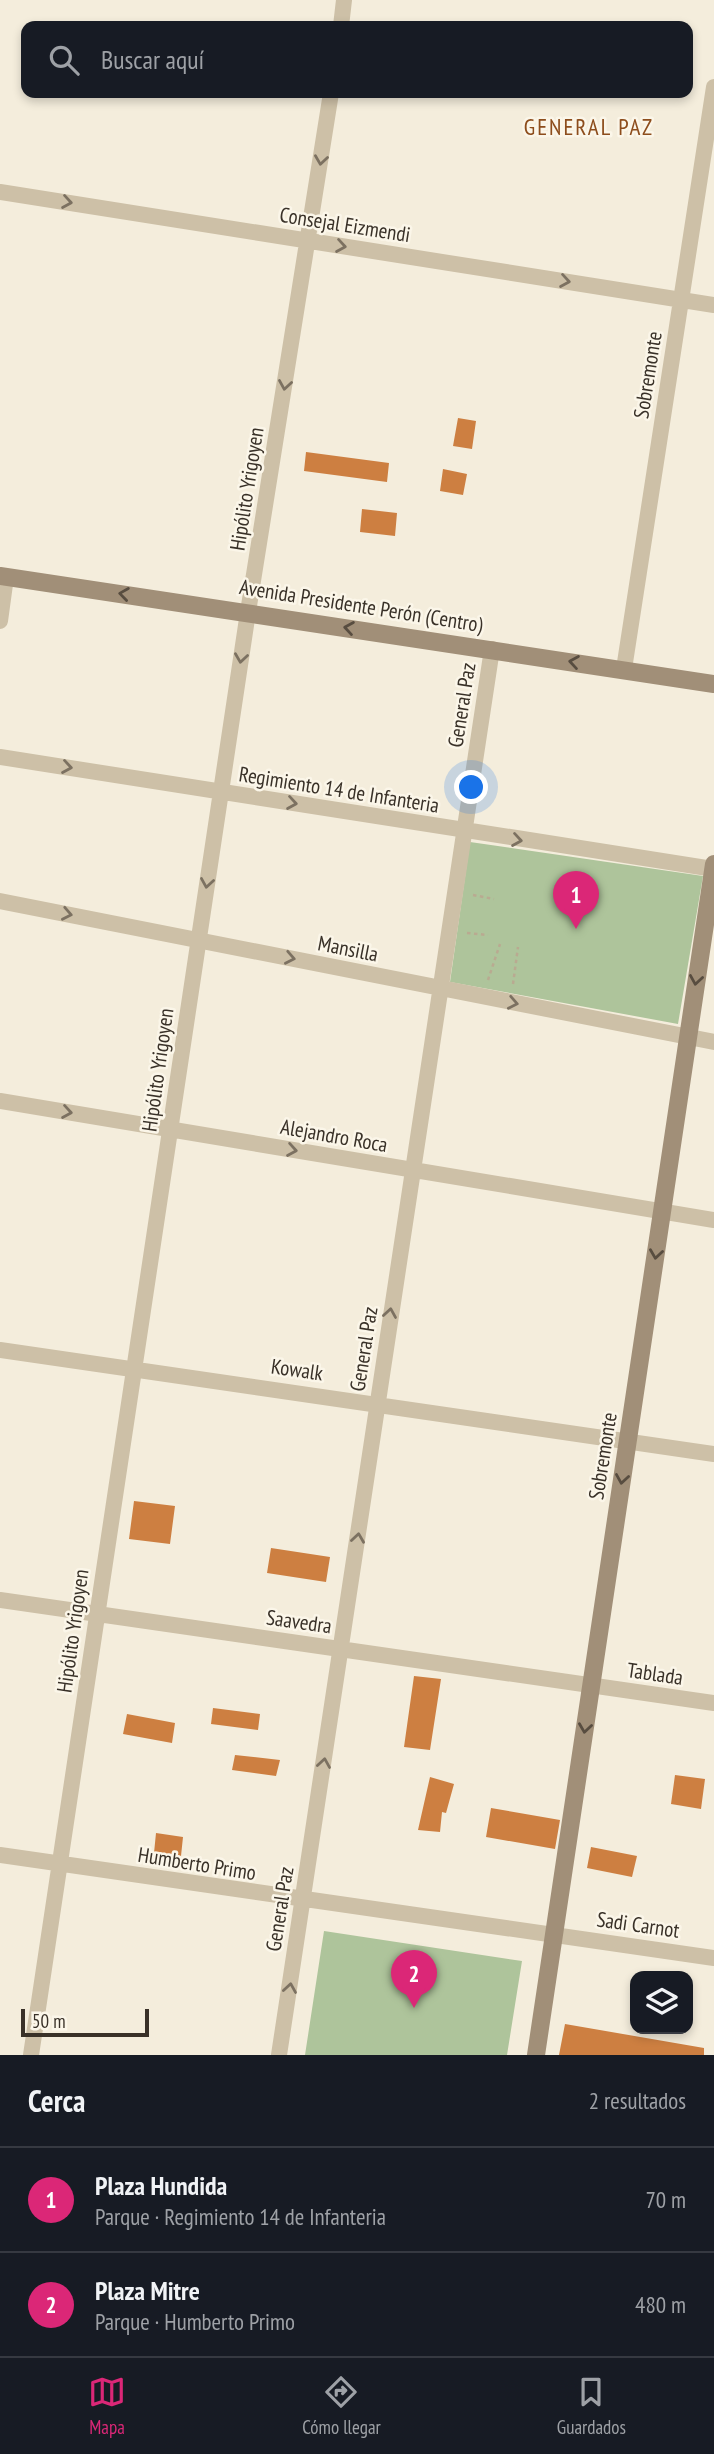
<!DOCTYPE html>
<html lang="es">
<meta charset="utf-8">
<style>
body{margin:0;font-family:"PT Sans Narrow",sans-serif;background:#20242c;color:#f1f3f6}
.controls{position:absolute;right:21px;bottom:21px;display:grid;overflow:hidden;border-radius:14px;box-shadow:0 4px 10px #0003}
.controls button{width:63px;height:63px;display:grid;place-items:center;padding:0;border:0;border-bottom:2px solid #363941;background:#171b24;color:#f1f3f6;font:35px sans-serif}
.scale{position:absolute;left:21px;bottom:18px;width:128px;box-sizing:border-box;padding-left:7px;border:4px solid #393128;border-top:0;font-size:19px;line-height:24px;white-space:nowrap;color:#393128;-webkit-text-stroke:5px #fbf6e9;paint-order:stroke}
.you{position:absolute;left:472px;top:788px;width:24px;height:24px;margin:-18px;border:5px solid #fff;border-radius:50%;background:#1a73e8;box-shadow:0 0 0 10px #1a73e833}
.badge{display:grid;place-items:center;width:46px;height:46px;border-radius:50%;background:#db2777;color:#fff;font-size:23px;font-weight:700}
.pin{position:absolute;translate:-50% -58px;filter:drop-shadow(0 2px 4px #0008)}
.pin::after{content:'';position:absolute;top:37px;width:24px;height:21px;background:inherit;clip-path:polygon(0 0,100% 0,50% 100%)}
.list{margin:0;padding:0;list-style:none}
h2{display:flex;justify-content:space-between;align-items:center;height:91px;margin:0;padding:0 28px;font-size:30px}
h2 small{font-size:23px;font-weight:400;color:#9ea1a6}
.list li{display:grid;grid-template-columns:46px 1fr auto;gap:21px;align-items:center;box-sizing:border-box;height:105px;padding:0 28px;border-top:2px solid #363941}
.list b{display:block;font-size:26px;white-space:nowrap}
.list p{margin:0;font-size:23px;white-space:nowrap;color:#9ea1a6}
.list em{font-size:23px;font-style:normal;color:#9ea1a6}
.icon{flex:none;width:38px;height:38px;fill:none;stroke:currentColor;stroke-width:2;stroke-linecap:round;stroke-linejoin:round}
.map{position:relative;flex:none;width:714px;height:2055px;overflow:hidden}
.search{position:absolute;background:#171b24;box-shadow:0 4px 10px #0003;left:21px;right:21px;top:21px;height:77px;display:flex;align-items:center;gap:18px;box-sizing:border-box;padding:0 24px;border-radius:14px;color:#9ea1a6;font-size:26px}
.sheet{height:301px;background:#171b24}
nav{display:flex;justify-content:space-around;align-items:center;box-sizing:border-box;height:98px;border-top:2px solid #363941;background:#171b24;font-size:19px;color:#9ea1a6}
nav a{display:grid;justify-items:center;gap:4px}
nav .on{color:#db2777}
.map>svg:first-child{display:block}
</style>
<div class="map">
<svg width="714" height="2055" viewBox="0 0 714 2055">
<rect width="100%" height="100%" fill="#f4eddc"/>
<!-- green -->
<path fill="#aec49b" d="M 470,842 L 703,876 L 678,1024 L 450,982 Z
M 324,1931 L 522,1961 L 507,2055 L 305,2055 Z"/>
<!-- building -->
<path fill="#cd7f41" d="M 458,418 L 476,421 L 472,449 L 453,446 Z
M 306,452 L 389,463 L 387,482 L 304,471 Z
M 443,469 L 467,474 L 463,495 L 440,491 Z
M 362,509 L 397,513 L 395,536 L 360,532 Z
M 134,1501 L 175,1506 L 170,1544 L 129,1539 Z
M 271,1548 L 330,1557 L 326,1582 L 267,1573 Z
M 414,1676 L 441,1679 L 430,1750 L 404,1747 Z
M 213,1708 L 260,1714 L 258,1730 L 211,1724 Z
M 127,1714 L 175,1723 L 172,1743 L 123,1734 Z
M 235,1755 L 280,1760 L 276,1776 L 232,1770 Z
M 675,1775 L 705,1779 L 701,1809 L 671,1804 Z
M 430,1777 L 454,1784 L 446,1813 L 442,1812 L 440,1832 L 418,1830 Z
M 491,1808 L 560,1820 L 555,1849 L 486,1837 Z
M 156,1833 L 183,1837 L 181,1856 L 154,1853 Z
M 591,1847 L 637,1856 L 632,1877 L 587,1868 Z
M 565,2024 L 704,2048 L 704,2055 L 559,2055 Z"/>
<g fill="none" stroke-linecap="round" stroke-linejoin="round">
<!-- path -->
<path stroke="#b9aa91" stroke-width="2.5" stroke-dasharray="3.5 3.5" stroke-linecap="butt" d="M 473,895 L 494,899
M 467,933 L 488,935
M 488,980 L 500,944
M 513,984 L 518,947"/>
<!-- minor -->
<path stroke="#cdc0a7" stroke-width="16" d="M 341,26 L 344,0
M 0,192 L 714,305
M 0,621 L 6,577
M 624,669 L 714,87
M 0,757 L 714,869
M 0,901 L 714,1042
M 0,1101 L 714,1220
M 0,1350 L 714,1454
M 0,1600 L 714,1703
M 0,1855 L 714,1958
M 31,2055 L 248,612 L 331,93
M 279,2055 L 492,649"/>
<!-- secondary -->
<path stroke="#a18f78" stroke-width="18" d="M 0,576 L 714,684
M 536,2055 L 714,864"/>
</g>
<!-- one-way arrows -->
<defs><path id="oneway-chevron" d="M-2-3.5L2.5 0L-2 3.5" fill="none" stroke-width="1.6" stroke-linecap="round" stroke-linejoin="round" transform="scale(1.75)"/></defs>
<g stroke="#7c7161">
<use href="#oneway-chevron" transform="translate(321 160) rotate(98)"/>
<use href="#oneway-chevron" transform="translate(67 202) rotate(9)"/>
<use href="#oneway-chevron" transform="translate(341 246) rotate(9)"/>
<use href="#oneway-chevron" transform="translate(565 281) rotate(9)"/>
<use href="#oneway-chevron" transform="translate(285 385) rotate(99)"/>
<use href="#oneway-chevron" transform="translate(241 658) rotate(98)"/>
<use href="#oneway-chevron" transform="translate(67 767) rotate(9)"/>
<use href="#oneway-chevron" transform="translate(292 803) rotate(9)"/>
<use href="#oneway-chevron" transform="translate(517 840) rotate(9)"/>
<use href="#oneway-chevron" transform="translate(207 883) rotate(99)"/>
<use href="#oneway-chevron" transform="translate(67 914) rotate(11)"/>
<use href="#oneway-chevron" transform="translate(290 958) rotate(11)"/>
<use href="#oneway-chevron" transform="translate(513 1003) rotate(11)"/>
<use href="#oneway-chevron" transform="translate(67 1112) rotate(9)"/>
<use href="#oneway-chevron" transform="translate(292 1150) rotate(10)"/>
<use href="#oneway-chevron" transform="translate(390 1313) rotate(-81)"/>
<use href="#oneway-chevron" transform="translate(358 1538) rotate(-82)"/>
<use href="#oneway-chevron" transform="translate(324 1763) rotate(-81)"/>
<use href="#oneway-chevron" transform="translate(290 1988) rotate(-81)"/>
</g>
<g stroke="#584d40">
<use href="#oneway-chevron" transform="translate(124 594) rotate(-172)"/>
<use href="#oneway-chevron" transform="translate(349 628) rotate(-171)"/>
<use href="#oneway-chevron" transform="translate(574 662) rotate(-171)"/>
<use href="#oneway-chevron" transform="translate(696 980) rotate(99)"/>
<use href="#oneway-chevron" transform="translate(656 1254) rotate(98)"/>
<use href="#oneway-chevron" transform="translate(622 1479) rotate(99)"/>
<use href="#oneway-chevron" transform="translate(585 1728) rotate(98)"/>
</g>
<g text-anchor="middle" stroke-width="5" stroke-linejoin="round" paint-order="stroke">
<!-- street labels -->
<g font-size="21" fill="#393128" stroke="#fbf6e9">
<text transform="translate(345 225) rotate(9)" y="7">Consejal Eizmendi</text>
<text transform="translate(648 375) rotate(-81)" y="7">Sobremonte</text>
<text transform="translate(247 489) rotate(-81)" y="7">Hipólito Yrigoyen</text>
<text transform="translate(361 606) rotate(9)" y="7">Avenida Presidente Perón (Centro)</text>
<text transform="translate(462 705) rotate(-81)" y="7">General Paz</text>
<text transform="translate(339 790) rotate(9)" y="7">Regimiento 14 de Infanteria</text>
<text transform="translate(348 949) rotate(11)" y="7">Mansilla</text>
<text transform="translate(158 1070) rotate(-82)" y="7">Hipólito Yrigoyen</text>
<text transform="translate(334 1136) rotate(10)" y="7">Alejandro Roca</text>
<text transform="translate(364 1349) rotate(-81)" y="7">General Paz</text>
<text transform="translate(297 1370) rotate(8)" y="7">Kowalk</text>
<text transform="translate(603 1456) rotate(-81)" y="7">Sobremonte</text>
<text transform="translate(299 1622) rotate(8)" y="7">Saavedra</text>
<text transform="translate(73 1631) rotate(-82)" y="7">Hipólito Yrigoyen</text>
<text transform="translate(655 1674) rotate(8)" y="7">Tablada</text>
<text transform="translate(197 1864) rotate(9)" y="7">Humberto Primo</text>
<text transform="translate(280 1909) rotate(-81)" y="7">General Paz</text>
<text transform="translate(638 1925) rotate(8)" y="7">Sadi Carnot</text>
</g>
<!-- neighbourhood labels -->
<g font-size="23" letter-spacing="2" fill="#8d4d1c" stroke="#fbf6e9">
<text x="589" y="135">GENERAL PAZ</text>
</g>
</g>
</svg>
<div class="controls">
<button><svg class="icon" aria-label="layers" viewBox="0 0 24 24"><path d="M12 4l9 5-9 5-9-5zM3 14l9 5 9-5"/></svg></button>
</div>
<div class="scale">50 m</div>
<div class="you"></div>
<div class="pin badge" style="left:576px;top:929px">1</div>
<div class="pin badge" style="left:414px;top:2008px">2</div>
<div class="search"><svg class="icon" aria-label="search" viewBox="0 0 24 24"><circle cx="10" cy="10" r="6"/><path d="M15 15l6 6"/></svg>Buscar aquí</div>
</div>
<section class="sheet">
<h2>Cerca<small>2 resultados</small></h2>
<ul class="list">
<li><span class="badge">1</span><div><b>Plaza Hundida</b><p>Parque · Regimiento 14 de Infanteria</p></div><em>70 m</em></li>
<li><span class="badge">2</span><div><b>Plaza Mitre</b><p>Parque · Humberto Primo</p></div><em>480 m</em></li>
</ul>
</section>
<nav>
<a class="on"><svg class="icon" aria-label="map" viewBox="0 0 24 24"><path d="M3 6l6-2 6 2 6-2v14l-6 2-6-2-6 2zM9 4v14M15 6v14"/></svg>Mapa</a>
<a><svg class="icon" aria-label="directions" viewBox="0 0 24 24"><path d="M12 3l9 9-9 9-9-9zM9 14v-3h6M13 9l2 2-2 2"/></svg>Cómo llegar</a>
<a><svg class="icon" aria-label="saved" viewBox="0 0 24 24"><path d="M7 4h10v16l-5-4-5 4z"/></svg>Guardados</a>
</nav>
